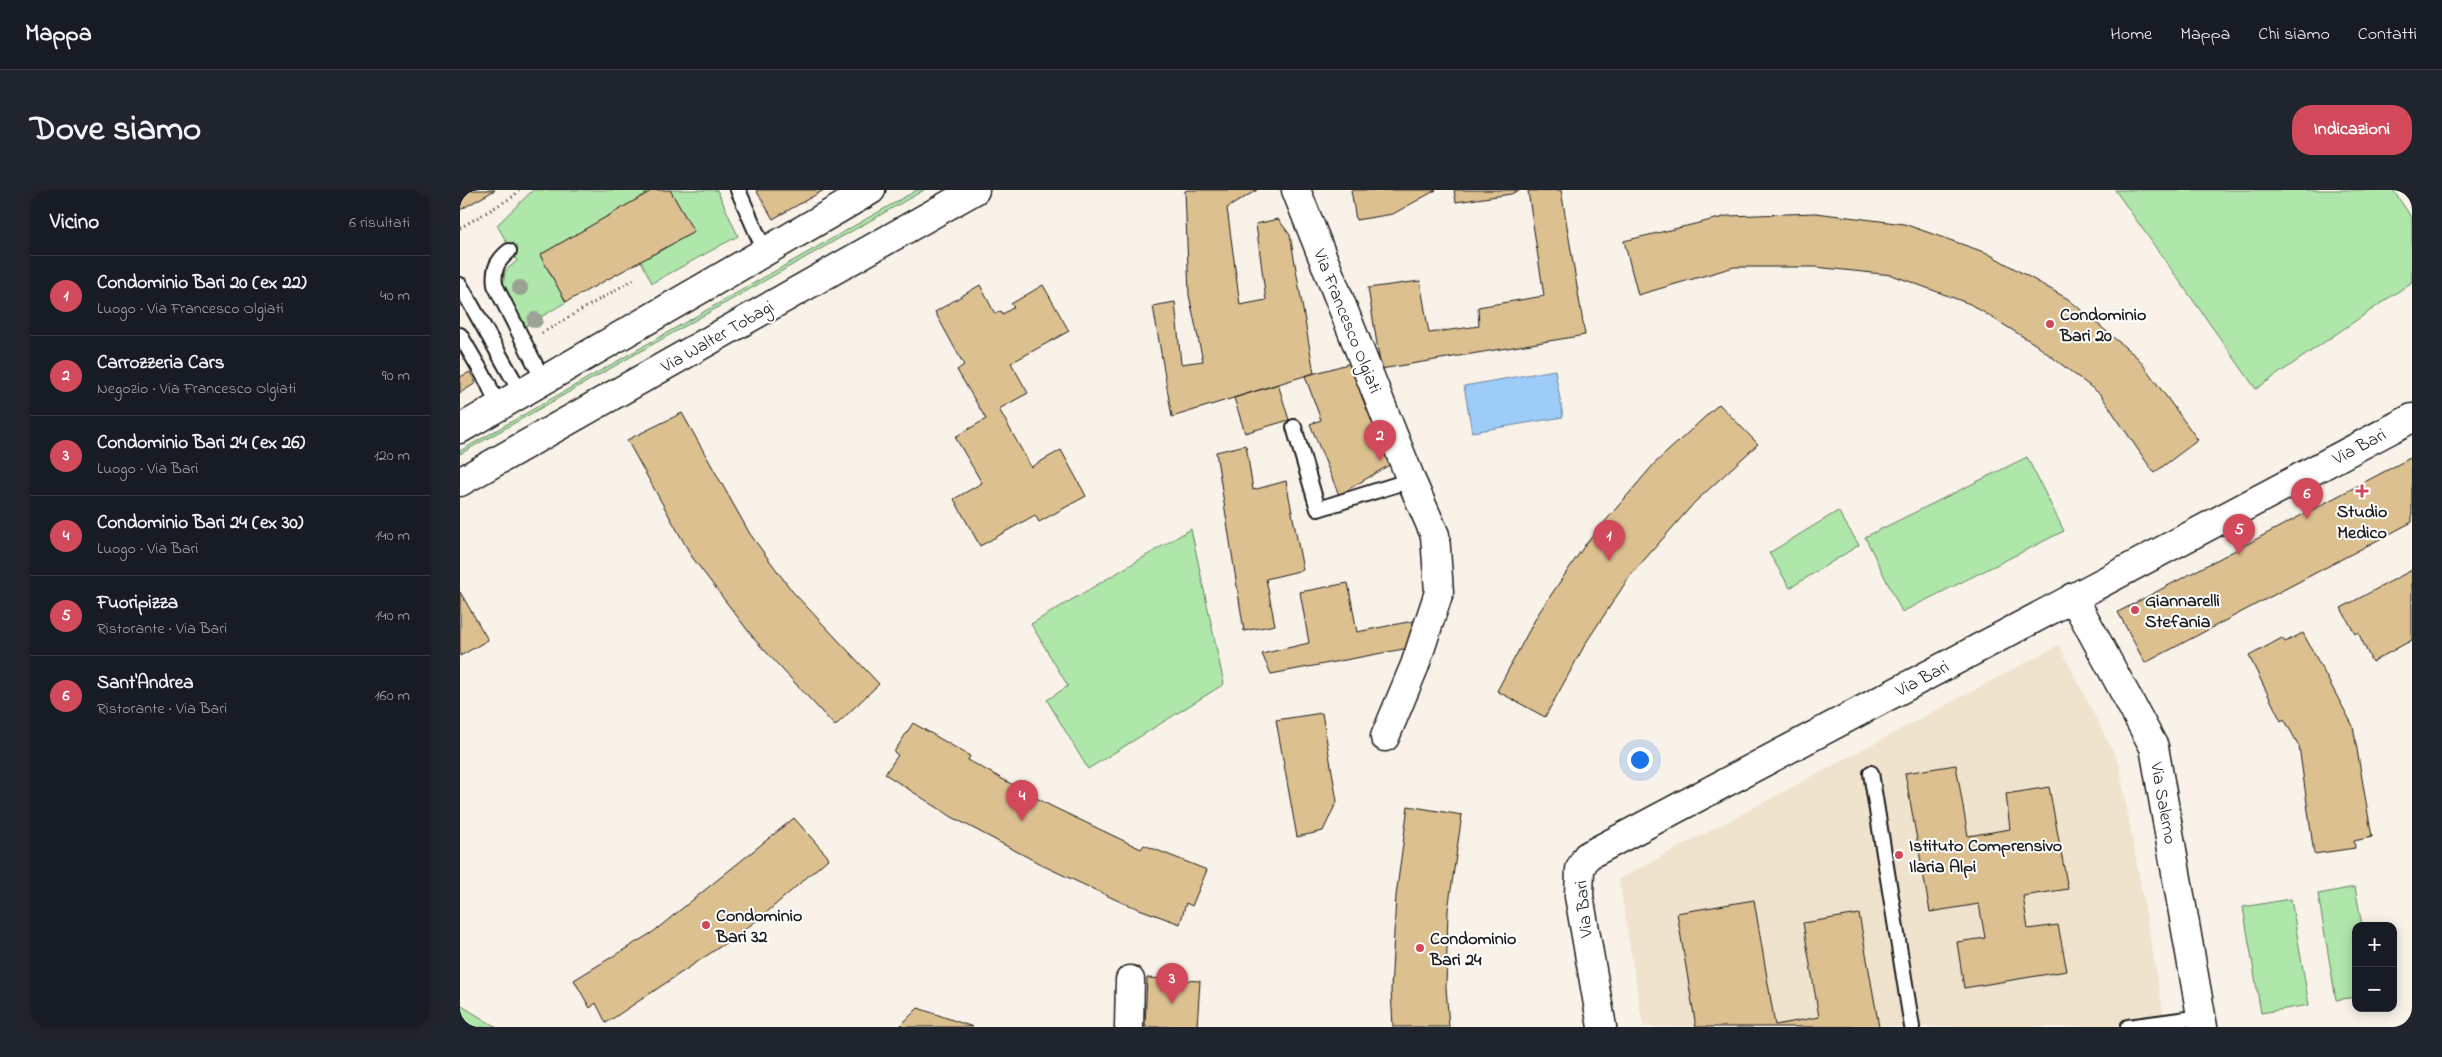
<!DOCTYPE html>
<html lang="it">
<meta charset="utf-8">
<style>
body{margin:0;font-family:"Indie Flower",sans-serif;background:#20242c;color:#f1f3f6}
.controls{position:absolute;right:15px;bottom:15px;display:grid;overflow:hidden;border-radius:10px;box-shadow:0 2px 12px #0003}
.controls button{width:45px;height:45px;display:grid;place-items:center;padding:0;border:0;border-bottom:1px solid #363941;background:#171b24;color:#f1f3f6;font:25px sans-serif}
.you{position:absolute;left:1179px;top:569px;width:18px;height:18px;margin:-12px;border:4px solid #fff;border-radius:50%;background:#1a73e8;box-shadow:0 0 0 8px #1a73e833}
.badge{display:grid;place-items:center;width:32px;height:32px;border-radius:50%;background:#d1495b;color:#fff;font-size:16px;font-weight:700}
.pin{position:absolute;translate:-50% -41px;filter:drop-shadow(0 1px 2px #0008)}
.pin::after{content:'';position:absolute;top:26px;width:18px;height:15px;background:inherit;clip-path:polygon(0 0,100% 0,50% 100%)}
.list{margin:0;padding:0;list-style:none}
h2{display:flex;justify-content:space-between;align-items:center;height:65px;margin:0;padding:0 20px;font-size:21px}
h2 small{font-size:16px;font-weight:400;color:#9ea1a6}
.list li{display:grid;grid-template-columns:32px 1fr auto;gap:15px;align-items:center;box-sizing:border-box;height:80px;padding:0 20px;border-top:1px solid #363941}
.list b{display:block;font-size:19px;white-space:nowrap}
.list p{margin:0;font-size:16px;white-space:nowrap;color:#9ea1a6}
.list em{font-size:16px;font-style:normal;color:#9ea1a6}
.map{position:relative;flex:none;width:1952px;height:837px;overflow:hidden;border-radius:20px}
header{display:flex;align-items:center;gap:30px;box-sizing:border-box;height:70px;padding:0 25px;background:#171b24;border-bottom:1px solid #363941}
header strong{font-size:24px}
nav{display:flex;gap:28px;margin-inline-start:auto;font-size:18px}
.intro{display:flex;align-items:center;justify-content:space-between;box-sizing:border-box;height:120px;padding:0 30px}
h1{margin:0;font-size:35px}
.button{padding:12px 22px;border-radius:20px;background:#d1495b;color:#fff;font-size:18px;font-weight:700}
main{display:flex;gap:30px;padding:0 30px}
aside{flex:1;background:#171b24;border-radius:20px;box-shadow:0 2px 12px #0003}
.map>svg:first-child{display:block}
</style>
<header>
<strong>Mappa</strong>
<nav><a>Home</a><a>Mappa</a><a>Chi siamo</a><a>Contatti</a></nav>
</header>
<div class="intro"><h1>Dove siamo</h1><a class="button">Indicazioni</a></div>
<main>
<aside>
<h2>Vicino<small>6 risultati</small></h2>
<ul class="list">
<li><span class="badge">1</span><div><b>Condominio Bari 20 (ex 22)</b><p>Luogo · Via Francesco Olgiati</p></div><em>40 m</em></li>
<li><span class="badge">2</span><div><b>Carrozzeria Cars</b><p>Negozio · Via Francesco Olgiati</p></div><em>90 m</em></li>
<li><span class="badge">3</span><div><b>Condominio Bari 24 (ex 26)</b><p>Luogo · Via Bari</p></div><em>120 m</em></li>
<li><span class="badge">4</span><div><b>Condominio Bari 24 (ex 30)</b><p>Luogo · Via Bari</p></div><em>140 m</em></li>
<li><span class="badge">5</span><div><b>Fuoripizza</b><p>Ristorante · Via Bari</p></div><em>140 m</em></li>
<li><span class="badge">6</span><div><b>Sant'Andrea</b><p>Ristorante · Via Bari</p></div><em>160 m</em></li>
</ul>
</aside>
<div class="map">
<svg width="1952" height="837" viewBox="0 0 1952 837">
<rect width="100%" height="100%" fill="#f8f2e9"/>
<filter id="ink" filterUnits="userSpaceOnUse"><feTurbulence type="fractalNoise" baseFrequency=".02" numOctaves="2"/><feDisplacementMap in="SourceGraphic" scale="10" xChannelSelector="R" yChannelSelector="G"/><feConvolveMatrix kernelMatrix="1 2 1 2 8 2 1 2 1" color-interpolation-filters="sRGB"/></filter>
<g filter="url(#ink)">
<!-- built -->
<path fill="#f0e3ce" d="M 1599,455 L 1659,573 L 1706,837 L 1183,837 L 1159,689 Z"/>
<!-- green -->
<path fill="#afe6aa" stroke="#668163" d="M 73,0 L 193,0 L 80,65 L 106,112 L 66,136 L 43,96 L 45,81 L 57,71 L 37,35 Z
M 210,0 L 257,0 L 278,46 L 192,93 L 181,71 L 234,42 Z
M 457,0 L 464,0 L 0,264 L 0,261 Z
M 1655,0 L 1933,0 L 1952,28 L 1952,92 L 1796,199 Z
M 1567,267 L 1604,341 L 1442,422 L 1405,347 Z
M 1378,321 L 1399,355 L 1330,398 L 1309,363 Z
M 731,339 L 764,494 L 628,579 L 587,510 L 608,496 L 571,434 Z
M 1895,697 L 1902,736 L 1896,736 L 1896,807 L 1876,810 L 1858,704 Z
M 1831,709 L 1849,815 L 1801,823 L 1783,717 Z
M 0,815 L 36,837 L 0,837 Z"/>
<!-- water -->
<path fill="#9eccf9" stroke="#6a86a1" d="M 1095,180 L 1103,227 L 1012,242 L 1004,196 Z"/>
<!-- building -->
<path fill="#dcc090" stroke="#1c1c1c" d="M 0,0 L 35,0 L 0,20 Z
M 193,0 L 210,0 L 234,42 L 106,112 L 80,65 Z
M 296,0 L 364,0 L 313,29 Z
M 727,0 L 797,0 L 767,18 L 780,115 L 806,110 L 796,34 L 818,29 L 830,45 L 854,183 L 712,227 L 693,116 L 715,112 L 721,174 L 743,171 L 729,105 L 725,1 Z
M 891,0 L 976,0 L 933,24 L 896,30 Z
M 994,0 L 1059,0 L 1051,4 L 996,12 Z
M 1101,0 L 1125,145 L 921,179 L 908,98 L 960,91 L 969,143 L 1019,136 L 1018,117 L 1084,106 L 1068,1 Z
M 1356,23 L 1444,34 L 1527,63 L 1608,109 L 1678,168 L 1738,250 L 1694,283 L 1640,204 L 1575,154 L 1510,114 L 1432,85 L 1355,77 L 1274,77 L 1178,105 L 1164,51 L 1268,26 Z
M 520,95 L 535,124 L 541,121 L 543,124 L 554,117 L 551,114 L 583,95 L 609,141 L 551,173 L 568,203 L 539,219 L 571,277 L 601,260 L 626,306 L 579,332 L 575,325 L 520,356 L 494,309 L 522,293 L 495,247 L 526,229 L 497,180 L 504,175 L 475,122 Z
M 895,172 L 931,274 L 879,305 L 850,234 L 861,230 L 845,186 Z
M 10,182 L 16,193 L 0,203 L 0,187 Z
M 818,194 L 829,230 L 785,243 L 774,208 Z
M 1259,214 L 1298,254 L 1235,312 L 1170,386 L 1127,451 L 1085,527 L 1037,501 L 1078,424 L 1125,355 L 1194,274 Z
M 222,223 L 290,344 L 332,401 L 419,494 L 375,536 L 295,450 L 232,367 L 167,250 Z
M 786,255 L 793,300 L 826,291 L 843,380 L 806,389 L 815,435 L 784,441 L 756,262 Z
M 1952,267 L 1952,332 L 1685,473 L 1658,422 Z
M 1952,380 L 1952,450 L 1912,472 L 1898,442 L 1895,444 L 1881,418 Z
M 888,393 L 897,442 L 963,429 L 954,457 L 811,484 L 802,464 L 849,453 L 840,402 Z
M 0,402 L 28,450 L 0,466 Z
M 1843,443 L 1893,536 L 1912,647 L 1894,651 L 1895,658 L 1854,664 L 1839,556 L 1824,529 L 1821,531 L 1789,466 L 1822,448 L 1825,452 Z
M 862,523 L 877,611 L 863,641 L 837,647 L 816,530 Z
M 453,533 L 510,566 L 508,570 L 591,616 L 681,659 L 684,655 L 747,680 L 732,716 L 726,713 L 720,734 L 663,713 L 588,678 L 492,627 L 425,584 L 438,565 L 434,562 Z
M 1496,575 L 1508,646 L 1550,639 L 1546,604 L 1589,597 L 1608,699 L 1563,706 L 1568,739 L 1598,735 L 1607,781 L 1504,798 L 1497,752 L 1525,748 L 1519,714 L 1470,722 L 1445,583 Z
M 948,616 L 1002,625 L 988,720 L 986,797 L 989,837 L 933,837 L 931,800 L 936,706 Z
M 334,628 L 369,668 L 299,729 L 270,750 L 146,833 L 136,813 L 130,818 L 114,790 L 193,742 Z
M 1294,710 L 1315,835 L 1359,827 L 1343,733 L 1399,724 L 1419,837 L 1236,837 L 1217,723 Z
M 687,788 L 740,791 L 737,837 L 685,837 Z
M 458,818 L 513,837 L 439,837 Z"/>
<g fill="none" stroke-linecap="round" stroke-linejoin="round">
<defs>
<path id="service" d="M 278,0 L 305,62
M 49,61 C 37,71 33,79 35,95 L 83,190
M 0,95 L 61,203
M 0,145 L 28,193 L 38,217
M 834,237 L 858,319 L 951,290
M 1411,583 L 1452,837
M 1668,837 L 1742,827"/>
<path id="minor" d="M 836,0 L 951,290 L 975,345 L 979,402 L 955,475 L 925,547
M 1613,407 L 1694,557 L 1743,837
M 669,837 L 670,790
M 1142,837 L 1119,706 L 1120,679 L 1127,666 L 1952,228"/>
<path id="tertiary" d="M 0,239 L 411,0
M 0,292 L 515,0"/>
</defs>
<!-- service casing -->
<use href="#service" stroke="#1c1c1c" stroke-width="18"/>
<!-- minor casing -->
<use href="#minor" stroke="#1c1c1c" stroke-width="31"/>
<!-- tertiary casing -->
<use href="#tertiary" stroke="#1c1c1c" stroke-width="31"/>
<!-- path -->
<path stroke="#1c1c1c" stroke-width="3" stroke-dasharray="1 4" stroke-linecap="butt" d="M 0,38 L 54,6 L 59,0
M 82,143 L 176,88"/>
<!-- service -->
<use href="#service" stroke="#fff" stroke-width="14"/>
<!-- minor -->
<use href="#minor" stroke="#fff" stroke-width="28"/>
<!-- tertiary -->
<use href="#tertiary" stroke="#fff" stroke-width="28"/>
</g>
<!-- trees -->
<g fill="#9ba394">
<circle cx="60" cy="98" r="8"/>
<circle cx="75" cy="130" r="8"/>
</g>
</g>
<!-- markers -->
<g fill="#d1495b" stroke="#fff" stroke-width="2">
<circle cx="1590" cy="134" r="5"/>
<path d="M1899.5 293.5h5v5h5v5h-5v5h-5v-5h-5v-5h5z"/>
<circle cx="1675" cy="420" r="5"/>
<circle cx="1439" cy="665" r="5"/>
<circle cx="246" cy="735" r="5"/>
<circle cx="960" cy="758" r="5"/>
</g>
<g text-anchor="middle" stroke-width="4" stroke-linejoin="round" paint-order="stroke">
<!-- poi labels -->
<g font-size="18" font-weight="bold" fill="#1c1c1c" stroke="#fff" text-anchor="start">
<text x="1600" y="130">Condominio<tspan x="1600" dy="21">Bari 20</tspan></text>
<text x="1902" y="327" text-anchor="middle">Studio<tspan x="1902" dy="21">Medico</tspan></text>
<text x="1685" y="416">Giannarelli<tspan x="1685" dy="21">Stefania</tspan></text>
<text x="1449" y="661">Istituto Comprensivo<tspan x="1449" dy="21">Ilaria Alpi</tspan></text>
<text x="256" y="731">Condominio<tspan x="256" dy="21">Bari 32</tspan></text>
<text x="970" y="754">Condominio<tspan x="970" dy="21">Bari 24</tspan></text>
</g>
<!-- street labels -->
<g font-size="18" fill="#1c1c1c" stroke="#fff">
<text transform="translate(888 131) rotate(68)" y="6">Via Francesco Olgiati</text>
<text transform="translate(257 146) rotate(-30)" y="6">Via Walter Tobagi</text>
<text transform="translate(1899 256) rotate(-28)" y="6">Via Bari</text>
<text transform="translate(1462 488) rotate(-28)" y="6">Via Bari</text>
<text transform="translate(1704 613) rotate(80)" y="6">Via Salerno</text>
<text transform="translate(1123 719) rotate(-96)" y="6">Via Bari</text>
</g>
</g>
</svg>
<div class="controls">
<button>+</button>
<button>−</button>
</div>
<div class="you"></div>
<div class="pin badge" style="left:1149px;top:371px">1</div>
<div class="pin badge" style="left:920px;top:271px">2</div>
<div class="pin badge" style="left:712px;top:814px">3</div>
<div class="pin badge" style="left:562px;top:631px">4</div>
<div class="pin badge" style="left:1779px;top:365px">5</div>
<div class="pin badge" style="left:1847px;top:329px">6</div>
</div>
</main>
